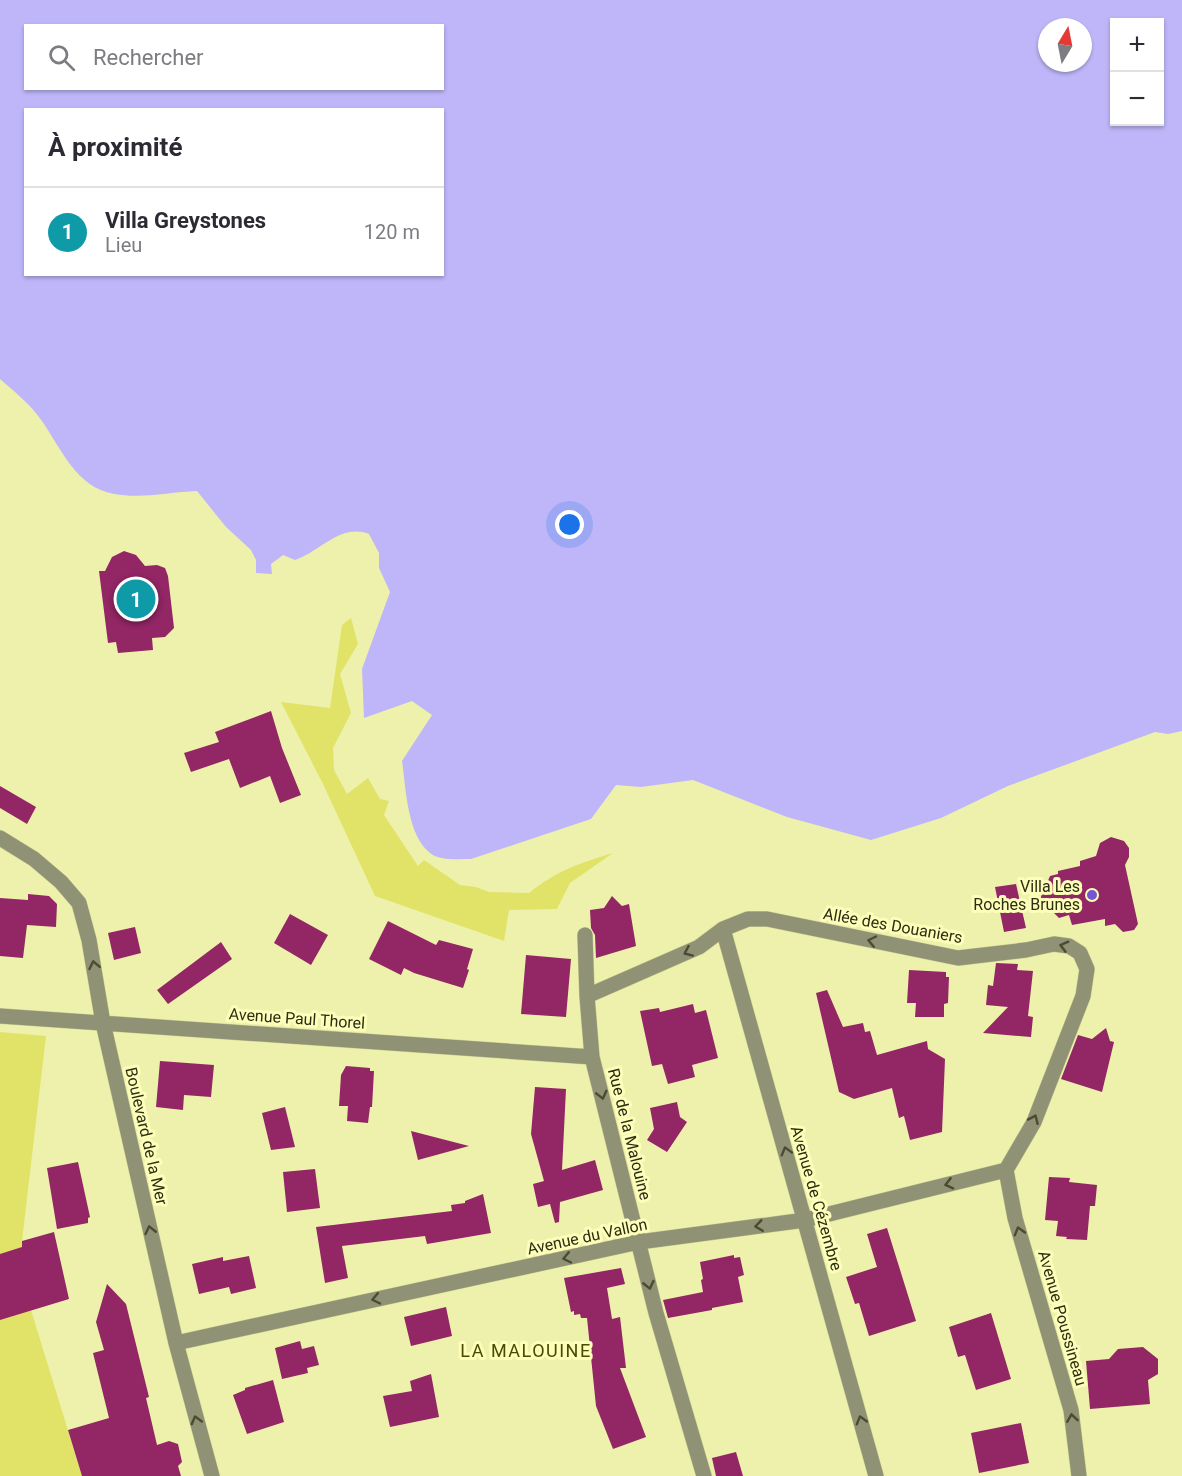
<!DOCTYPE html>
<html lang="fr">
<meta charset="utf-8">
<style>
body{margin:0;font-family:Roboto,sans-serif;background:#f2f2f3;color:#2b2b33}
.controls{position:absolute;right:18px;top:18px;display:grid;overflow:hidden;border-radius:0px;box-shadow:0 2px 4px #0004}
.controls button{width:54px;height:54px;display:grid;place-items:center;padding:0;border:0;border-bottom:2px solid #e1e1e2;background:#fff;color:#2b2b33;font:30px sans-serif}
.compass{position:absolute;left:1038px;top:18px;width:54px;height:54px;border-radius:50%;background:#fff;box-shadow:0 2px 4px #0004;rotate:10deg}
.you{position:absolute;left:570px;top:525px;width:21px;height:21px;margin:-15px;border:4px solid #fff;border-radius:50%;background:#1a73e8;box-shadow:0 0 0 9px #1a73e833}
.badge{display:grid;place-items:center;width:39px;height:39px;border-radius:50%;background:#7356d0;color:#fff;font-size:20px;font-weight:700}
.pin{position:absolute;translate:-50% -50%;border:3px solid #fff;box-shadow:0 2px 6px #0006}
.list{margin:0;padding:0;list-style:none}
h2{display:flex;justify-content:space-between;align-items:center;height:78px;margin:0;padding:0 24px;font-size:26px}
h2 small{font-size:20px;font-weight:400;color:#7c7c81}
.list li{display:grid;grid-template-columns:39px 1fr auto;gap:18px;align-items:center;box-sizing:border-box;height:90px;padding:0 24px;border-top:2px solid #e1e1e2}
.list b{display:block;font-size:22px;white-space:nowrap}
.list p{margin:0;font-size:20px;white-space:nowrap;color:#7c7c81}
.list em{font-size:20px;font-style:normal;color:#7c7c81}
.icon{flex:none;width:33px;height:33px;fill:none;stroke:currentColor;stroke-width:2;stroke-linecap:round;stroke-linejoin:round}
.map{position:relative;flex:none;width:1182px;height:1476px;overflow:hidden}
.search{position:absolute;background:#fff;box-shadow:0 2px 4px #0004;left:24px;top:24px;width:420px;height:66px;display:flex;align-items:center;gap:15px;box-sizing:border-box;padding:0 21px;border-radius:0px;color:#7c7c81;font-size:22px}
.panel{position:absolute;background:#fff;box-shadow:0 2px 4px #0004;left:24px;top:108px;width:420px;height:168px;border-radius:0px}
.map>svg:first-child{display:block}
</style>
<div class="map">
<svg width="1182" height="1476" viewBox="0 0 1182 1476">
<rect width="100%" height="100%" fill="#eef1ac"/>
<!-- green -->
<path fill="#e1e368" d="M 351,618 L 358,644 L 340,674 L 351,713 L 333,748 L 334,770 L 347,794 L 368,778 L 380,799 L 389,801 L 384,815 L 418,866 L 424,860 L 460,885 L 476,887 L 489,892 L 529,893 C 556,871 580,863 613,853 L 570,883 L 557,909 L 509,910 L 504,941 L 375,896 L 323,784 L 281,702 L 330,708 L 342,625 Z
M 0,1032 L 46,1036 L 22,1241 L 31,1310 L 82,1476 L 0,1476 Z"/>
<!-- water -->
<path fill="#beb6f8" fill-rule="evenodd" d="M 0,0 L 1182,0 L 1182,731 L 1168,734 L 1155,732 L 1008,786 L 941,818 L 871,840 L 787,817 L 693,780 L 641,787 L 616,785 L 591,819 L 471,859 C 459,859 439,861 430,853 C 407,835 406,788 402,761 L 432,715 L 412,701 L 364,718 L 362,669 L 390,592 L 379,568 L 379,553 L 369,534 C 340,523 320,552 295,560 L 283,555 L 271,564 L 272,574 L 256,573 L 256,560 L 251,550 L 226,527 L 197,491 C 170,492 141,499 114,494 C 76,487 62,450 42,421 C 31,405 15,392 0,379 ZM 1114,22 L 1160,22 L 1160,122 L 1114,122 ZM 26,26 L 442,26 L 442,88 L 26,88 ZM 1047,27 L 1083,27 L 1083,63 L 1047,63 ZM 26,110 L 442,110 L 442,274 L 26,274 Z"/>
<!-- building -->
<path fill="#932665" d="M 124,551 L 136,555 L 145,566 L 157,565 L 165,568 L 168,576 L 174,628 L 165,637 L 152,638 L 153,650 L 118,653 L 116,642 L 108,643 L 99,571 L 105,571 L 112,557 Z
M 271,711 L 282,748 L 301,795 L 280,803 L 270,776 L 240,788 L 229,759 L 191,772 L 184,753 L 219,742 L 215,732 Z
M 0,786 L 36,807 L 27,824 L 0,808 Z
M 1111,837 L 1124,841 L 1129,848 L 1129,857 L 1125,865 L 1138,924 L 1134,930 L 1123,932 L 1115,924 L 1105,926 L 1105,919 L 1072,925 L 1069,915 L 1059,918 L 1040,899 L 1050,876 L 1058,874 L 1058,871 L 1080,866 L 1080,861 L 1096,856 L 1100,843 Z
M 1016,884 L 1026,928 L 1004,932 L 995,887 Z
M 28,894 L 49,896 L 57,904 L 56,927 L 27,925 L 23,958 L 0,956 L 0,898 L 28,900 Z
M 612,896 L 622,906 L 629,904 L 636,946 L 596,958 L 595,935 L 591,928 L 590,910 L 604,908 Z
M 290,914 L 328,935 L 311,965 L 274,943 Z
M 388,921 L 436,945 L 439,940 L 473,949 L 467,969 L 469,970 L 463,988 L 414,973 L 404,968 L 401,975 L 369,959 Z
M 135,927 L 141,953 L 114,960 L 108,933 Z
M 221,942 L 232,959 L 168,1004 L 157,990 Z
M 526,955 L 571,959 L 566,1017 L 521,1014 Z
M 996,963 L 1018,964 L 1017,970 L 1033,971 L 1028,1016 L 1033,1017 L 1031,1037 L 983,1033 L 1008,1007 L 986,1005 L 988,985 L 993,986 Z
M 909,970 L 946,972 L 946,977 L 949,977 L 948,1003 L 944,1004 L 944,1017 L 915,1017 L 916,1003 L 907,1003 Z
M 827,990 L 843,1027 L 863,1023 L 865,1032 L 870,1031 L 877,1055 L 927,1041 L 928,1049 L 945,1059 L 942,1132 L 910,1140 L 904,1116 L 899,1118 L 892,1088 L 854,1099 L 839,1092 L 816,993 Z
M 693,1004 L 695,1013 L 706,1010 L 718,1058 L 692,1065 L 695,1077 L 668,1084 L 662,1064 L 652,1066 L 640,1011 L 659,1008 L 660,1012 Z
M 1106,1028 L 1110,1041 L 1114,1042 L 1102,1092 L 1061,1079 L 1078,1035 L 1092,1039 Z
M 160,1061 L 214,1065 L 211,1097 L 184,1095 L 183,1110 L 156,1107 Z
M 346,1066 L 370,1068 L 370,1071 L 374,1071 L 372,1107 L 370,1107 L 368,1123 L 347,1121 L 348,1106 L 339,1106 L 341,1075 Z
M 535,1087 L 566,1089 L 562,1170 L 595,1160 L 603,1190 L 560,1202 L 559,1222 L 555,1223 L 550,1204 L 538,1207 L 533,1184 L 544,1181 L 531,1134 Z
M 677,1102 L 680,1117 L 687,1122 L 667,1152 L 647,1140 L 654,1129 L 650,1108 Z
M 285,1107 L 295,1147 L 271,1150 L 262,1113 Z
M 411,1131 L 469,1146 L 418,1160 Z
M 78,1162 L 90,1217 L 88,1218 L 88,1223 L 57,1229 L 47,1168 Z
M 315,1169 L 320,1208 L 287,1212 L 283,1172 Z
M 1049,1177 L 1070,1178 L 1069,1182 L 1097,1185 L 1095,1206 L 1090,1206 L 1087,1240 L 1066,1239 L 1067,1237 L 1056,1236 L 1058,1221 L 1045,1220 Z
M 483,1194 L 491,1233 L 427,1244 L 425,1236 L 342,1246 L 348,1278 L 325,1283 L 316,1227 L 452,1211 L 451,1205 L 465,1203 L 465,1201 Z
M 887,1228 L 916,1321 L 869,1336 L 859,1303 L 855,1304 L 846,1277 L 877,1267 L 867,1234 Z
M 54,1232 L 69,1299 L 0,1320 L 0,1254 L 22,1247 L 22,1241 Z
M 734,1255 L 734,1258 L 740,1257 L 744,1275 L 738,1277 L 743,1302 L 712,1308 L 712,1310 L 668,1318 L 663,1300 L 703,1292 L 701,1280 L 703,1279 L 700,1262 Z
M 249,1256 L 256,1288 L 231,1294 L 229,1287 L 199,1294 L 192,1264 L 223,1257 L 223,1261 Z
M 621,1268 L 625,1284 L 607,1288 L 612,1319 L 620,1317 L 626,1368 L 620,1368 L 646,1437 L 613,1449 L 596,1406 L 587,1318 L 581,1318 L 580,1314 L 574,1315 L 574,1311 L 571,1312 L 564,1278 Z
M 107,1284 L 126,1304 L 149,1397 L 146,1398 L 157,1445 L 169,1441 L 178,1444 L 182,1462 L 178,1466 L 181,1476 L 82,1476 L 68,1430 L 109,1418 L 93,1353 L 104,1350 L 96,1322 Z
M 446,1307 L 452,1336 L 411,1346 L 404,1317 Z
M 991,1313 L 1011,1379 L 976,1390 L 965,1355 L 958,1357 L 949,1327 Z
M 300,1341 L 302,1349 L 314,1346 L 319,1365 L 307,1368 L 308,1373 L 282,1379 L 275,1348 Z
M 1143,1347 L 1158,1359 L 1158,1374 L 1148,1380 L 1150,1404 L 1090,1409 L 1086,1361 L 1109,1359 L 1118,1349 Z
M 431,1374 L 439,1417 L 390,1427 L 383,1396 L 412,1391 L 410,1381 Z
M 273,1380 L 284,1422 L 247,1434 L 233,1395 L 245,1390 L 245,1388 Z
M 1021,1423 L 1029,1463 L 979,1473 L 971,1433 Z
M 736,1452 L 743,1476 L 716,1476 L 712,1458 Z"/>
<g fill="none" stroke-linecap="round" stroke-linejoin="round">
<defs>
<path id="minor" d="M 0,838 L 34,859 L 61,882 L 79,903 L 89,940 L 103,1023 L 176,1343 L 212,1476
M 723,929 L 876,1476
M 585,935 L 587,996 L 592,1057 L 656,1313 L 704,1476
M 587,996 L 699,947 L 723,929 L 748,919 L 767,919 L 958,958 L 1026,950 L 1054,944 L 1069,946 L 1080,953 L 1087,969 L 1083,996 L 1034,1122 L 1006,1170
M 0,1016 L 592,1057
M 1006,1170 L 1015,1218 L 1071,1410 L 1079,1476
M 176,1343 L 639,1242 L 805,1220 L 1006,1170"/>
</defs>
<!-- minor casing -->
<use href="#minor" stroke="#cbce90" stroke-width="16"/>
<!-- minor -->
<use href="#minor" stroke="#909276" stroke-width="15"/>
</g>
<!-- one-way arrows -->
<defs><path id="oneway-chevron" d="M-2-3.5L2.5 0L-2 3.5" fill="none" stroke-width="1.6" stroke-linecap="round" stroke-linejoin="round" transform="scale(1.5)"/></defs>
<g stroke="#4a4b30">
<use href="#oneway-chevron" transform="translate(872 941) rotate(-168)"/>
<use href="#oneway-chevron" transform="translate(1064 946) rotate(-165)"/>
<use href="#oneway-chevron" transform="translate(688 952) rotate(156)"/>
<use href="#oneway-chevron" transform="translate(94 965) rotate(-101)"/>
<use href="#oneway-chevron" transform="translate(602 1095) rotate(76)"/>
<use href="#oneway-chevron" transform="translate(1034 1119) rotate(-66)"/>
<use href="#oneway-chevron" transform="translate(786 1151) rotate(-106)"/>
<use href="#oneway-chevron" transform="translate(949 1184) rotate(166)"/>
<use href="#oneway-chevron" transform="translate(759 1226) rotate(172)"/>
<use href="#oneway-chevron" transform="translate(150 1230) rotate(-103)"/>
<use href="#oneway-chevron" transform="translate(1019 1231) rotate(-106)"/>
<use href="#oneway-chevron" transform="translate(567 1258) rotate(168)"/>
<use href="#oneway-chevron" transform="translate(649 1285) rotate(77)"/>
<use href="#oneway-chevron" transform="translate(376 1299) rotate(168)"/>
<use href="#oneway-chevron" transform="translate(1072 1418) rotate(-99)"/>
<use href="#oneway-chevron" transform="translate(196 1420) rotate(-105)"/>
<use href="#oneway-chevron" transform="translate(861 1420) rotate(-106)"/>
</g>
<!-- markers -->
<circle fill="#7356d0" stroke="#fcfeb9" stroke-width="2" cx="1092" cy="895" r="6"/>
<g text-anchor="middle" stroke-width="6" stroke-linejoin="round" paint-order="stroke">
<!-- poi labels -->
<g font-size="16" fill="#2c2d12" stroke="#fcfeb9" text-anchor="end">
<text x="1080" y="892">Villa Les<tspan x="1080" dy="18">Roches Brunes</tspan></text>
</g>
<!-- street labels -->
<g font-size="16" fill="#2c2d12" stroke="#fcfeb9">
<text transform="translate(893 925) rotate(10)" y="6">Allée des Douaniers</text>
<text transform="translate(297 1018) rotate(4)" y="6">Avenue Paul Thorel</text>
<text transform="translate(630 1134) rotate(76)" y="6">Rue de la Malouine</text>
<text transform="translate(147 1136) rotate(77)" y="6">Boulevard de la Mer</text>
<text transform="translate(817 1198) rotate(74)" y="6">Avenue de Cézembre</text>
<text transform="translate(587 1236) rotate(-12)" y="6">Avenue du Vallon</text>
<text transform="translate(1063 1318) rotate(74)" y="6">Avenue Poussineau</text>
</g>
<!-- neighbourhood labels -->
<g font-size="18" letter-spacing="1.5" fill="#4a4a00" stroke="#fcfeb9">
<text x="526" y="1357">LA MALOUINE</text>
</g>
</g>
</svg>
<div class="controls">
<button>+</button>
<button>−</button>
</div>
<svg class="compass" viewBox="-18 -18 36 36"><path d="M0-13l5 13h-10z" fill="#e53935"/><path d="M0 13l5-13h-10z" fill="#7c7c81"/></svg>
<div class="you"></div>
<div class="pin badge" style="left:136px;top:599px;background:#0f9aa8">1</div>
<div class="search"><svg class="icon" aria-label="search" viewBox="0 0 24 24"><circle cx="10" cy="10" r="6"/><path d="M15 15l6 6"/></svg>Rechercher</div>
<section class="panel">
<h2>À proximité<small></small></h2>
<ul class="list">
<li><span class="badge" style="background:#0f9aa8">1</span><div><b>Villa Greystones</b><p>Lieu</p></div><em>120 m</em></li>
</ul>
</section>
</div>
